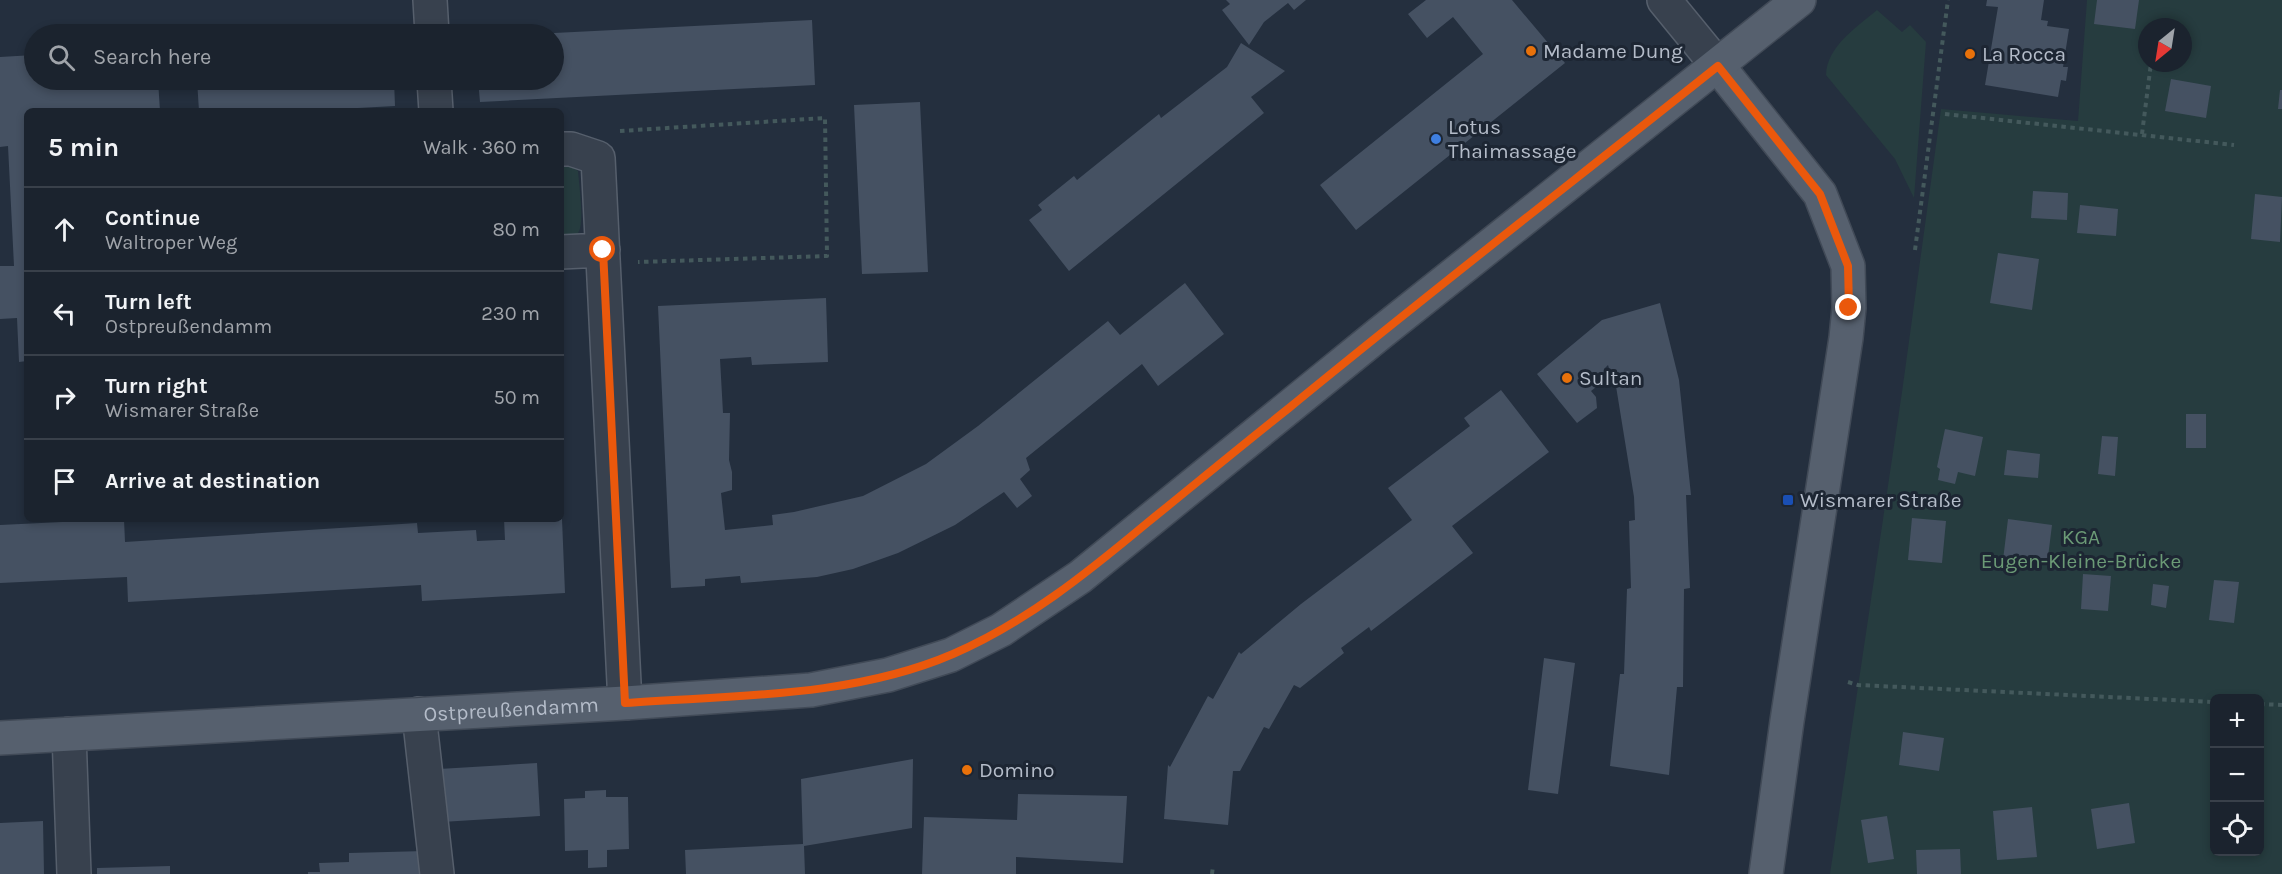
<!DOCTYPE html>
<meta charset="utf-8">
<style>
body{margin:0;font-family:Karla,sans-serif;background:#242b36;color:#f1f3f6}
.controls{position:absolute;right:18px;bottom:18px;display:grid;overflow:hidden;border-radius:9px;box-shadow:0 3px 9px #0003}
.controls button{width:54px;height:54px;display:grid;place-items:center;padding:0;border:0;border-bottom:2px solid #39404a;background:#1b232e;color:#f1f3f6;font:30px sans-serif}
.compass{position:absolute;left:2138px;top:18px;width:54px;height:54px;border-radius:50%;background:#1b232e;box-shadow:0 3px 9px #0003;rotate:210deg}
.stop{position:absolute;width:18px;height:18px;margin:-14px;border:4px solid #ea580c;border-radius:50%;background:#fff}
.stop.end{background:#ea580c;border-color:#fff;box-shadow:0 2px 6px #0008}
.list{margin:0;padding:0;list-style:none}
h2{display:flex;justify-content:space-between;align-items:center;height:78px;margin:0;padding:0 24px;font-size:26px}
h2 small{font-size:20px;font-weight:400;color:#a0a4aa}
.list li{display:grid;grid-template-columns:39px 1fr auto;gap:18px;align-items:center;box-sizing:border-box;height:84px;padding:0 24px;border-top:2px solid #39404a}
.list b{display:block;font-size:22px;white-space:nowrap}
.list p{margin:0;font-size:20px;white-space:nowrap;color:#a0a4aa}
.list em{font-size:20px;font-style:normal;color:#a0a4aa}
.icon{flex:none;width:33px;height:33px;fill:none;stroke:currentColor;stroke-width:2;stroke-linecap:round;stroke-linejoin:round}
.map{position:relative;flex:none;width:2282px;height:874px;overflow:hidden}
.search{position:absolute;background:#1b232e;box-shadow:0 3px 9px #0003;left:24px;top:24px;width:540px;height:66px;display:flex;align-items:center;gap:15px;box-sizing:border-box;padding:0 21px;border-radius:33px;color:#a0a4aa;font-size:22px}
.panel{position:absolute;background:#1b232e;box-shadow:0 3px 9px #0003;left:24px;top:108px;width:540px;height:414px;border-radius:9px}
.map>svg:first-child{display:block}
</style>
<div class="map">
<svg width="2282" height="874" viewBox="0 0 2282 874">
<rect width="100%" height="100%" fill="#242f3e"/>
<!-- green -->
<path fill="#263c3f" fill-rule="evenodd" d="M 2087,0 L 2282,0 L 2282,874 L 1830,874 L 1902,392 L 1941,109 L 2078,121 ZM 2147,27 L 2183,27 L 2183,63 L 2147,63 ZM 2214,698 L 2260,698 L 2260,852 L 2214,852 Z
M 1877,10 L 1902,32 L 1910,25 L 1926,42 L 1914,198 L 1895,159 L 1826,75 C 1827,46 1857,27 1877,10 Z
M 561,161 L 578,171 C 579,184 585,224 578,233 C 574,239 567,240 561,240 Z"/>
<!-- building -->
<path fill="#455162" d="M 1226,0 L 1306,0 L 1294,10 L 1288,3 L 1264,22 L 1249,45 L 1222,10 L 1230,4 Z
M 1426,0 L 1512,0 L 1565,63 L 1356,230 L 1320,185 L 1483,54 L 1453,17 L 1427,38 L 1408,14 Z
M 1987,0 L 2044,0 L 2041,20 L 2048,21 L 2047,26 L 2069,29 L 2063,67 L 2068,67 L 2066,81 L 2061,80 L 2058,97 L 1985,85 L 1998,7 L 1986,6 Z
M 2097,0 L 2139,0 L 2135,29 L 2094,24 Z
M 812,20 L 815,85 L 480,102 L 478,80 L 554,80 L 554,33 Z
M 1241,43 L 1285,71 L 1251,97 L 1264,113 L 1069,271 L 1029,220 L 1042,210 L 1038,205 L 1074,176 L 1077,180 L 1159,114 L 1161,118 L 1227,67 Z
M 34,55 L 34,80 L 158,80 L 160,111 L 27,111 L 27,361 L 19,362 L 17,318 L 0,319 L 0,266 L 14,266 L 8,146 L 0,147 L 0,57 Z
M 2171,79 L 2211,86 L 2206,118 L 2165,111 Z
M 197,80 L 394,80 L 395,106 L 303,111 L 199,111 Z
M 2280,90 L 2282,90 L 2282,109 L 2278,109 Z
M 920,102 L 928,272 L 862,274 L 854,105 Z
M 2033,191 L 2068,193 L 2067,220 L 2031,218 Z
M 2255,194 L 2282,197 L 2280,242 L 2251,239 Z
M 2080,205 L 2118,209 L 2116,236 L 2077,233 Z
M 1998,253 L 2039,259 L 2032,310 L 1990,303 Z
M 1185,283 L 1224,334 L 1158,386 L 1142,364 L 1026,458 L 1030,470 L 1020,479 L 1032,496 L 1017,508 L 1004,492 L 955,525 L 898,553 L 853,569 L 817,577 L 741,583 L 740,576 L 705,579 L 705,586 L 671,588 L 658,306 L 826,298 L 828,362 L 752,365 L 751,357 L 720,359 L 723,413 L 730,413 L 729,460 L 732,472 L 732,490 L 721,493 L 725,530 L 773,525 L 772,515 L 794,512 L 863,496 L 926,464 L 978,426 L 1108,321 L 1120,335 Z
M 1660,303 L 1679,380 L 1691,495 L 1686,495 L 1690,588 L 1684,589 L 1683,687 L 1677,687 L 1669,775 L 1610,766 L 1620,674 L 1624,674 L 1627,589 L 1631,588 L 1629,521 L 1635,520 L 1634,497 L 1614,374 L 1611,375 L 1608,365 L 1604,369 L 1606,379 L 1591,391 L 1596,397 L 1597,408 L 1577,423 L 1537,374 L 1602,320 Z
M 1501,390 L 1549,452 L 1452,526 L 1473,553 L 1371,631 L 1369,627 L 1341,648 L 1344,653 L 1300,688 L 1294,685 L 1269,729 L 1264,727 L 1240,771 L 1233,771 L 1228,825 L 1164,819 L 1168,765 L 1170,767 L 1208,696 L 1213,699 L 1239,652 L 1241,654 L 1301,604 L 1412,520 L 1388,488 L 1470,426 L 1464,418 Z
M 2186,414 L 2206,414 L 2206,448 L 2186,448 Z
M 1945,429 L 1983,437 L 1975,476 L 1958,472 L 1955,484 L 1938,480 L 1940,469 L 1937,467 Z
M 2102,436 L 2118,437 L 2115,476 L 2098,474 Z
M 2007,450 L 2040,454 L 2038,478 L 2004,475 Z
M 1912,518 L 1946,521 L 1942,563 L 1908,560 Z
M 124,519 L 125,542 L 417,523 L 418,533 L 476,530 L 477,541 L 499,540 L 505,540 L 504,519 L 562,519 L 565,593 L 422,601 L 421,585 L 128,602 L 127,577 L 0,583 L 0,525 Z
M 2008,519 L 2052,525 L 2047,565 L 2003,560 Z
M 2083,574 L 2111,576 L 2108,611 L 2081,609 Z
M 2214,580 L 2239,582 L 2234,623 L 2209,620 Z
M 2153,584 L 2169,586 L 2166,608 L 2151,605 Z
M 1544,658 L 1575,663 L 1558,794 L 1528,790 Z
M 1903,732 L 1944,738 L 1939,771 L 1899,765 Z
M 913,759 L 912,828 L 804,846 L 805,874 L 686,874 L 685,850 L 803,844 L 801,779 Z
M 537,763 L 540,816 L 442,822 L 439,769 Z
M 606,790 L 606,797 L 628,797 L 629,849 L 607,850 L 607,867 L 588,868 L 588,850 L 565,851 L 564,799 L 585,798 L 585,791 Z
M 1018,794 L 1127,796 L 1123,863 L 1016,857 L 1016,874 L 922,874 L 924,817 L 1017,820 Z
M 2129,803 L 2135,843 L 2097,849 L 2091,809 Z
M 2032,807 L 2037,857 L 1997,860 L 1993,811 Z
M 1887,816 L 1894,859 L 1868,863 L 1861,820 Z
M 43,821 L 44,874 L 0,874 L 0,823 Z
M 1960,849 L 1961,874 L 1917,874 L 1916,850 Z
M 425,851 L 426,874 L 308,874 L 308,872 L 320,872 L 319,863 L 349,862 L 349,853 Z
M 170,866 L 170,874 L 97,874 L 97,868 Z"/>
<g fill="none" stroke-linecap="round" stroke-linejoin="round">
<defs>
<path id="minor" d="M 430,0 L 432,34
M 1664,0 L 1718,66
M 434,80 L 436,111
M 561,149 L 571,149 L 598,158 L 625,703
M 561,252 L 603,250
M 419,714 L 437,874
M 69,734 L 74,874"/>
<g id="major">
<path d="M 1718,66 L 1820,194 L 1848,266 L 1849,308 L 1846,338 L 1787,721 L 1766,874"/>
<path id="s1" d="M 0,738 L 625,703 L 811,690 L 888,675 L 951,655 L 1001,630 L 1080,577 L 1379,334 L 1799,0"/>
</g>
</defs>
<!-- minor casing -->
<use href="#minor" stroke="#565f6c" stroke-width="36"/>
<!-- major casing -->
<use href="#major" stroke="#414a57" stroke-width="36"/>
<!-- path -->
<path stroke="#44595c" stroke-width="4" stroke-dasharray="4.5 4.5" stroke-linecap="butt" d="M 2155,27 L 2156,24
M 1945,114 L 2234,145
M 620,131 L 825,118 L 827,256 L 638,262
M 2142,134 L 2151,63
M 1915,250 L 1948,0
M 1848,682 L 1858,685 L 2214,702
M 2260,704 L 2282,705
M 1212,874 L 1213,866"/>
<!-- minor -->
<use href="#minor" stroke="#38414e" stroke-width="33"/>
<!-- major -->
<use href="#major" stroke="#56606e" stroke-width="33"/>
</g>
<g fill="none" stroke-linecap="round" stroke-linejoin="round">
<!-- route -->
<path stroke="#ea580c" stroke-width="8" d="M 603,250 L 625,703 C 734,695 851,698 953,654 C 1025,623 1087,573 1147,523 C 1194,485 1241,446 1289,408 C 1430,292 1575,180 1718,66 L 1820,194 L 1848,266 L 1849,308"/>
</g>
<!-- markers -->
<g fill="#e8710a" stroke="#1d2633" stroke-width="2">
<circle cx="1531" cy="51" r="6"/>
<circle cx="1970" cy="54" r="6"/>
<circle cx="1567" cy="378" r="6"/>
<circle cx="967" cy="770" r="6"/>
</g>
<circle fill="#3f7fe0" stroke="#1d2633" stroke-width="2" cx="1436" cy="139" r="6"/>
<rect fill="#1a4fb4" stroke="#1d2633" stroke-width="2" x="1782" y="494" width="12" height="12" rx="3"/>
<g text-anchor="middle" stroke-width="6" stroke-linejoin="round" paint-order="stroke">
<!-- poi labels -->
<g font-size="21" fill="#b4bcc9" stroke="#1d2633" text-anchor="start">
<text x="1543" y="58">Madame Dung</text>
<text x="1982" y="61">La Rocca</text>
<text x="1448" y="134">Lotus<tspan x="1448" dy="24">Thaimassage</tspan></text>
<text x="1579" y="385">Sultan</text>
<text x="1800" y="507">Wismarer Straße</text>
<text x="979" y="777">Domino</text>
</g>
<!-- park labels -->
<g font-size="21" fill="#6b9a76" stroke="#1d2633">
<text x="2081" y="544">KGA<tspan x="2081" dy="24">Eugen-Kleine-Brücke</tspan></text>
</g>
<!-- street labels -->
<g font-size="21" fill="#b4bcc9" stroke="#1d2633">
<text dy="7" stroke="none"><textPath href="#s1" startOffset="512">Ostpreußendamm</textPath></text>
</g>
</g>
</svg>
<div class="controls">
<button>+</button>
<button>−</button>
<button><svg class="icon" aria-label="locate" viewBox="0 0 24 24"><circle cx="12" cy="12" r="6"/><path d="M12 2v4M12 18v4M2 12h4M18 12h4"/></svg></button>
</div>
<svg class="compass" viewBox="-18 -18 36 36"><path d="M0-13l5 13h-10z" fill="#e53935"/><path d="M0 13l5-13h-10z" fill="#a0a4aa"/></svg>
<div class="stop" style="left:603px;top:250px"></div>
<div class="stop end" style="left:1849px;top:308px"></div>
<div class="search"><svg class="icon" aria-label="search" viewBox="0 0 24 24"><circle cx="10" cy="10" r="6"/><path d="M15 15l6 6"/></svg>Search here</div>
<section class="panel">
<h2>5 min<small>Walk · 360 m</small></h2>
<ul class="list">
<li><svg class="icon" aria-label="ahead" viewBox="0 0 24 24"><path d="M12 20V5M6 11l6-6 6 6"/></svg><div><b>Continue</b><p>Waltroper Weg</p></div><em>80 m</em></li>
<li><svg class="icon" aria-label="left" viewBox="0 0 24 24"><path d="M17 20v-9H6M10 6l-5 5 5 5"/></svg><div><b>Turn left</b><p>Ostpreußendamm</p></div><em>230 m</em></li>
<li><svg class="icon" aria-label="right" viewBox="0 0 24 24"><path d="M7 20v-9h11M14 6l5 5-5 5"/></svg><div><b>Turn right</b><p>Wismarer Straße</p></div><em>50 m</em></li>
<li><svg class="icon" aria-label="arrive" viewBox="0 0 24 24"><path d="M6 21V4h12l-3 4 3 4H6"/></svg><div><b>Arrive at destination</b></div></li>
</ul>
</section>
</div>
